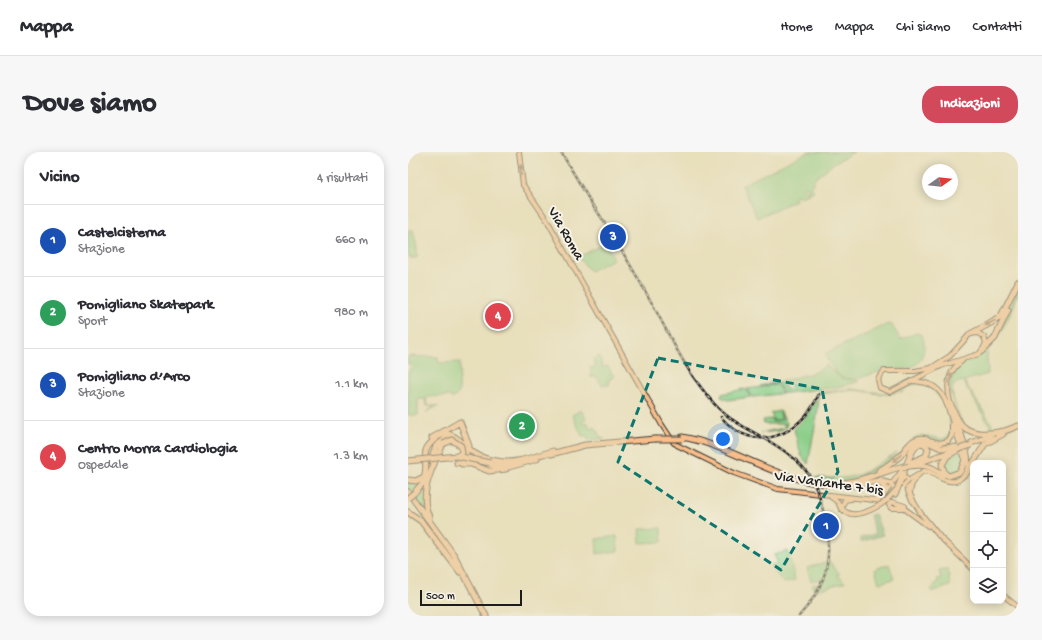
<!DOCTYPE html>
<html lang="it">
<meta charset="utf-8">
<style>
body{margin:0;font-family:"Gochi Hand",sans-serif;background:#f7f7f7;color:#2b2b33}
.controls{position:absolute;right:12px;bottom:12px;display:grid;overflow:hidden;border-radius:8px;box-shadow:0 2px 10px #0003}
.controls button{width:36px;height:36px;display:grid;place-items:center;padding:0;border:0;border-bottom:1px solid #e1e1e2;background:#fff;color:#2b2b33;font:20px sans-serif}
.compass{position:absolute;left:514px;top:12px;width:36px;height:36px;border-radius:50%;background:#fff;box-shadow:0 2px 10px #0003;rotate:75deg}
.scale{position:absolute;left:12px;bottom:10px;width:102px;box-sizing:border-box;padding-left:4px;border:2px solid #1c1c1c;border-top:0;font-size:11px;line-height:14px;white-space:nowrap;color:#1c1c1c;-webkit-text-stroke:3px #f7f3e8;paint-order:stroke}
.you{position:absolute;left:315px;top:287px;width:14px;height:14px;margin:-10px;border:3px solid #fff;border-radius:50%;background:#1a73e8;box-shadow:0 0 0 6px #1a73e833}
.badge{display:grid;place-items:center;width:26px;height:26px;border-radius:50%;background:#d1495b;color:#fff;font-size:13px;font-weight:700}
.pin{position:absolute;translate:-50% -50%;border:2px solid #fff;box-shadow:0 1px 4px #0006}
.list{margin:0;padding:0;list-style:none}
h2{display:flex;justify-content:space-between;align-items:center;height:52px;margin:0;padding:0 16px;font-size:17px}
h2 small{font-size:13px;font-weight:400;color:#7c7c81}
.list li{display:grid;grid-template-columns:26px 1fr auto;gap:12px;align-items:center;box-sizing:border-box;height:72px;padding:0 16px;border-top:1px solid #e1e1e2}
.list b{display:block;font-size:15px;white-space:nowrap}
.list p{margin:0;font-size:13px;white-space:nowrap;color:#7c7c81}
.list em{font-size:13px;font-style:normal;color:#7c7c81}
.icon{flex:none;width:22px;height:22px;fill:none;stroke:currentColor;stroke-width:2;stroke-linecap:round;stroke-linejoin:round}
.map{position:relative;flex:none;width:610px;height:464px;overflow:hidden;border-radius:16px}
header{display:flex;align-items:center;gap:24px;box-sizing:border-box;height:56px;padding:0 20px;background:#fff;border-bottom:1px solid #e1e1e2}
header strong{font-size:19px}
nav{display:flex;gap:22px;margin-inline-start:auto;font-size:14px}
.intro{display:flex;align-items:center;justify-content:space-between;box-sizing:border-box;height:96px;padding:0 24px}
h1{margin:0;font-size:28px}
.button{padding:10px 18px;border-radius:16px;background:#d1495b;color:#fff;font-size:14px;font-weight:700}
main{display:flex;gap:24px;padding:0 24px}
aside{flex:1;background:#fff;border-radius:16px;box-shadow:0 2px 10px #0003}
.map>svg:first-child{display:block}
</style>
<header>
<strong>Mappa</strong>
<nav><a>Home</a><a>Mappa</a><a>Chi siamo</a><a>Contatti</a></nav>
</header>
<div class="intro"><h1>Dove siamo</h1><a class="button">Indicazioni</a></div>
<main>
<aside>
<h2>Vicino<small>4 risultati</small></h2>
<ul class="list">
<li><span class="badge" style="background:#1a4fb4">1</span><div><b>Castelcisterna</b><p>Stazione</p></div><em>660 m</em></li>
<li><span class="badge" style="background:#2e9e5b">2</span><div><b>Pomigliano Skatepark</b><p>Sport</p></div><em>980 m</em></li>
<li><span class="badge" style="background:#1a4fb4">3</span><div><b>Pomigliano d’Arco</b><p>Stazione</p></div><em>1.1 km</em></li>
<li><span class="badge" style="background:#e0444e">4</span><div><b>Centro Morra Cardiologia</b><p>Ospedale</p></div><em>1.3 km</em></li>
</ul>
</aside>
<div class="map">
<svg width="610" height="464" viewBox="0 0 610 464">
<rect width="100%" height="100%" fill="#f7f3e8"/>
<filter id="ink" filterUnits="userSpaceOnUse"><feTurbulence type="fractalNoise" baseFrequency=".025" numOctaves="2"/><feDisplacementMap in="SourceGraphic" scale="8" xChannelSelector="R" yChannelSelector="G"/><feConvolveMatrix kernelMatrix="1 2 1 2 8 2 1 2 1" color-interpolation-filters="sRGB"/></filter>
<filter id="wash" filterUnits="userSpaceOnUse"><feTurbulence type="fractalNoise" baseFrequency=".012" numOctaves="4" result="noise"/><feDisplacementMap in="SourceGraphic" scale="16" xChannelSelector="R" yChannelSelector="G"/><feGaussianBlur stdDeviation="0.9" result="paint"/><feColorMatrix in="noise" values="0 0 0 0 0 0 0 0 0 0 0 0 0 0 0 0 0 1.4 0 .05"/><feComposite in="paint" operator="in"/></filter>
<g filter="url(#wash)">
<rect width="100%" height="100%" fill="#e8dfbb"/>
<!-- green -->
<path fill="#8ace88" stroke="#537552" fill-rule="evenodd" d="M 400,0 L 446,0 L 426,11 L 405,28 L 405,32 L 402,34 L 406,39 L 401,41 L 399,34 L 395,36 L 401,42 L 391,46 L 390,43 L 387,45 L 388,48 L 349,66 L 334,33 Z
M 0,78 L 5,78 L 9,96 L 9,106 L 2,106 L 0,102 Z
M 198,91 L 206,107 L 182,119 L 170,105 Z
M 610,138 C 610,153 589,188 579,199 L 580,222 L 556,229 L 587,277 L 596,274 L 598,277 L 599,274 L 610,271 L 610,273 L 597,277 L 571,280 L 554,273 L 541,237 L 544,222 L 554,210 L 569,204 L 587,187 ZM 555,229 L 583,276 L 586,277 C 554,285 547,262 544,236 L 548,231 Z
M 480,172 L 484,173 L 492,187 L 509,181 L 514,183 C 519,196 515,214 498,217 C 491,218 484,216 477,218 C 459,222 436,238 424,215 C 421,211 417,205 418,201 Z
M 0,204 L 30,205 L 31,211 L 52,210 L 51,241 L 44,247 L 42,244 L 19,245 L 18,253 L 30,254 L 18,260 L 24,257 L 24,254 L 18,254 L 17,247 L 10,247 L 10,263 L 0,263 L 0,220 L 4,214 L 0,212 Z
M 192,204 L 194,215 L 200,214 L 206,225 L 201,227 L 201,233 L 194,233 L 188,224 L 184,226 L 182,222 L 184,221 L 182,216 L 188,215 L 185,207 Z
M 418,213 L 433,226 L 452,229 L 436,234 L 345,245 L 339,237 L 368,233 L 371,235 L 373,241 L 375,240 L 370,232 L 352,234 L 373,229 L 378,237 L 383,236 L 382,230 L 376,232 L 374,229 L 408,220 Z
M 508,230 C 512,231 517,230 520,232 C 538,241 545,267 542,285 L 535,290 L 512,285 L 474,317 L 454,325 L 454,323 L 471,315 L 471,314 L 454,322 L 454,326 L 433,330 L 400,328 L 401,326 C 416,325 431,328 446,324 C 463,319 475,308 489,300 L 473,314 L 491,301 L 507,285 L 514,283 L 535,287 L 540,284 C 551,262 517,211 493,242 L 493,239 C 473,246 464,239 444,238 C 434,238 423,241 413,242 L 413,240 L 443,237 L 473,241 L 482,241 Z
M 336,237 L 341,240 L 343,245 L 320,248 L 313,245 L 314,242 Z
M 411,244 L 409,263 L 400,312 L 393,303 L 386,277 L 399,264 Z
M 173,258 L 178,267 L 174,269 L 175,272 L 179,270 L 183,277 L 187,275 L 193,286 L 197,287 L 180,288 L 179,284 L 174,284 L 164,263 Z
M 372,259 L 379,271 L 378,275 L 372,279 L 352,281 L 376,276 L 377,272 L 356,272 L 355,268 L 364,267 L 365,270 L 375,267 L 372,260 L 373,267 L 366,269 L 363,261 Z
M 555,297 L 554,317 L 539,322 L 534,313 L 538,306 Z
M 15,327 L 17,331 L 18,361 L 0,337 L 0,329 Z
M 253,376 L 254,390 L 232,391 L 231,377 Z
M 209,384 L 210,399 L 189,402 L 188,387 Z
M 380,399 L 387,428 L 376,431 L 362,414 L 370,411 L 366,403 Z
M 421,409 L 432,422 L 429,422 L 430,425 L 432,425 L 437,430 L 406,439 L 404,433 L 413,431 L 413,427 L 403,429 L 399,416 Z
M 481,412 L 486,427 L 471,431 L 467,417 Z
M 540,417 L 542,434 L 524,440 L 523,437 L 527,435 L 526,432 L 530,430 L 529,427 L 533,426 L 531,419 Z"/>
<!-- forest -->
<path fill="#6fb174" stroke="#466648" d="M 467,362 L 475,383 L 453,390 L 452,386 L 467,382 L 462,363 Z"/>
</g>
<g filter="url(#ink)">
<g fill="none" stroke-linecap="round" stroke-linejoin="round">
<defs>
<path id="major" d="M 111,0 L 115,33 L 139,68 L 254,273 L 266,291
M 570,181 L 576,185 L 578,191 L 574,199 L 571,202 L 533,214 L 482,240 L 472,236 L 470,227 L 476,219 L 507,219 L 523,216 L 542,204 L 562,182 Z
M 505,229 C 523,230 533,236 539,253
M 543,253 C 538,236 538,220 554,209
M 517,287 L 532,291 L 540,289 L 544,283 L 544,273
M 269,293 L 326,321 L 370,337 L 474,349 L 481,351
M 501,302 L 505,294 L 511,288
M 500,329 L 516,319 C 526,319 531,328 541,329 C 546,330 550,329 553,326 C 570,313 552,281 547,265
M 502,340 L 504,332 L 510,324
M 475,344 L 495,317
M 423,345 L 430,350 L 433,357
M 443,347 L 437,348 L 434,354 L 435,358 C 445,367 462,359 472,353
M 504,347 L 514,363 L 532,385
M 479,348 L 487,339
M 484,350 L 497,354 L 497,356 L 483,356 L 481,353 Z
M 497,357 L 520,374
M 531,384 L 565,417
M 595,443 L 610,455"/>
<path id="highway" d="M 562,182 L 585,170 L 593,164 L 610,130
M 574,199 L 587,186 L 600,158
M 539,251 L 557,306 L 556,311 L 552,320 L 541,324 L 537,322 L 534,313 L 539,304 L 551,297
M 542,251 C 545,257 547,263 550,268 C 559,285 581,282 596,279
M 594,280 L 610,274
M 274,285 C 324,293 374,333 424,332 C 449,331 472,321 495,314
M 24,286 L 52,270 L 61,294
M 516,288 L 533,296 L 551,295
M 563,291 L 583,284
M 143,302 L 177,293 L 247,287
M 23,309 L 28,294 L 40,285
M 49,311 L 59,308 L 57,295
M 510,311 L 542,300
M 54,312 L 63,312 L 81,319 L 98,317
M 81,313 L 101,315 L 129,307
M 501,314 C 516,312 524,314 535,323
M 471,319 C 478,315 486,309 492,304 C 500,295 505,283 519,287
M 558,322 L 577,292 L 595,282
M 498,327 L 501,341 L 505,349
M 0,328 L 8,329 L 16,325 C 21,315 13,302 21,293 C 41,269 51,290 66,301 C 72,305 81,308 89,309 C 108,313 127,304 145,299
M 439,334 L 471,329 L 483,332
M 0,340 L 46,403 L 78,464
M 6,341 L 20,325
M 487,342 C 494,330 501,295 513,291 L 518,293 L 520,297 L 518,304 L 502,311
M 469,346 L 475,343 L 477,338 L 475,333 L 470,330
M 0,360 L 13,369 L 52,420
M 21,365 C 10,340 25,314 35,292"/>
</defs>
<!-- major casing -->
<use href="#major" stroke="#3b3934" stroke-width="6"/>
<!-- highway casing -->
<use href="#highway" stroke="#3b3934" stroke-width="7"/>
<!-- major -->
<use href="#major" stroke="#f8bd89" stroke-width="4"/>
<!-- highway -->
<use href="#highway" stroke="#f8bd89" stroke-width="5"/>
<defs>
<path id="rail" d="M 153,0 L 188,59
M 186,54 C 207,87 227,120 246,155 C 259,179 271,204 286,226 C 296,239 305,253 318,263 C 329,272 342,278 354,285 C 401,312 412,329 419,382 C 424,416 413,440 391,464
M 313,265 C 347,305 393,283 411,242"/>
</defs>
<!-- rail casing -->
<use href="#rail" stroke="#1c1c1c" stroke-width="2.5"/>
<!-- rail -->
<use href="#rail" stroke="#f7f3e8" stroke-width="1" stroke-dasharray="3" stroke-linecap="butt"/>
<defs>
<path id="major-bridge" d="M 496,333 L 500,329
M 472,353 L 479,348"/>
<path id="highway-bridge" d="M 247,287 L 274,287
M 35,292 L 44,288 L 53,294 L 54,301 L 49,304
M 551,297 L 563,293
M 0,309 L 49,304 L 82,311
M 494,316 L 501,314
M 483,332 L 484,334
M 0,346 L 6,341"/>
</defs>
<!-- major-bridge casing -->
<use href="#major-bridge" stroke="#3b3934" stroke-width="6" stroke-linecap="butt"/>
<!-- highway-bridge casing -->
<use href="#highway-bridge" stroke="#3b3934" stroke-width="7" stroke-linecap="butt"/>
<!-- major-bridge -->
<use href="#major-bridge" stroke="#f8bd89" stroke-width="4"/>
<!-- highway-bridge -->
<use href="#highway-bridge" stroke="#f8bd89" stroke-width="5"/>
</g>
<!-- one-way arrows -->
<defs><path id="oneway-solid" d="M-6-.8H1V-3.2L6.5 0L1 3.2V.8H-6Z"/></defs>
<g fill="#8a6c52">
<use href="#oneway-solid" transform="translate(113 18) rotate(-92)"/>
<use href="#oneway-solid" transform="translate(582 171) rotate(153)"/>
<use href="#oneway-solid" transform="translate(542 226) rotate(-71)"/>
<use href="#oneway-solid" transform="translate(489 306) rotate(139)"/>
</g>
</g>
<!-- marked area -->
<path d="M0 0H610V464H0ZM 250,206 L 414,237 L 430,320 L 373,418 L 210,310 Z" fill="#e8dfbb" fill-opacity=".55" fill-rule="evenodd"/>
<path fill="none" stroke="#0f766e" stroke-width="3" stroke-dasharray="8 5" stroke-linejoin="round" d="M 250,206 L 414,237 L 430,320 L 373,418 L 210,310 Z"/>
<g text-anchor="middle" stroke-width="4" stroke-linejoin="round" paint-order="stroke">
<!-- street labels -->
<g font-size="15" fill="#1c1c1c" stroke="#f7f3e8">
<text transform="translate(159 81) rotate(60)" y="5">Via Roma</text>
<text transform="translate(421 330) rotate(8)" y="5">Via Variante 7 bis</text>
</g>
</g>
</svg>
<div class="controls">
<button>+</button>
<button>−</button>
<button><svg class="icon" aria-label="locate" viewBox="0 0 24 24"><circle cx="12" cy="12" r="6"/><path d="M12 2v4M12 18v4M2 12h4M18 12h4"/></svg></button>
<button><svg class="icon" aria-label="layers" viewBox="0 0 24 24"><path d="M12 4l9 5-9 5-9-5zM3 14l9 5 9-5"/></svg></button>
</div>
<svg class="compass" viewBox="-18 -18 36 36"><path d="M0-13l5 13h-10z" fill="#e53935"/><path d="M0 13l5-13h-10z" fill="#7c7c81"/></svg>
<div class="scale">500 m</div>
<div class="you"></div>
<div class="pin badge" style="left:418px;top:374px;background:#1a4fb4">1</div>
<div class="pin badge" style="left:114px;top:274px;background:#2e9e5b">2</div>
<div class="pin badge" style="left:205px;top:85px;background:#1a4fb4">3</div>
<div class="pin badge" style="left:90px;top:164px;background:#e0444e">4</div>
</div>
</main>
